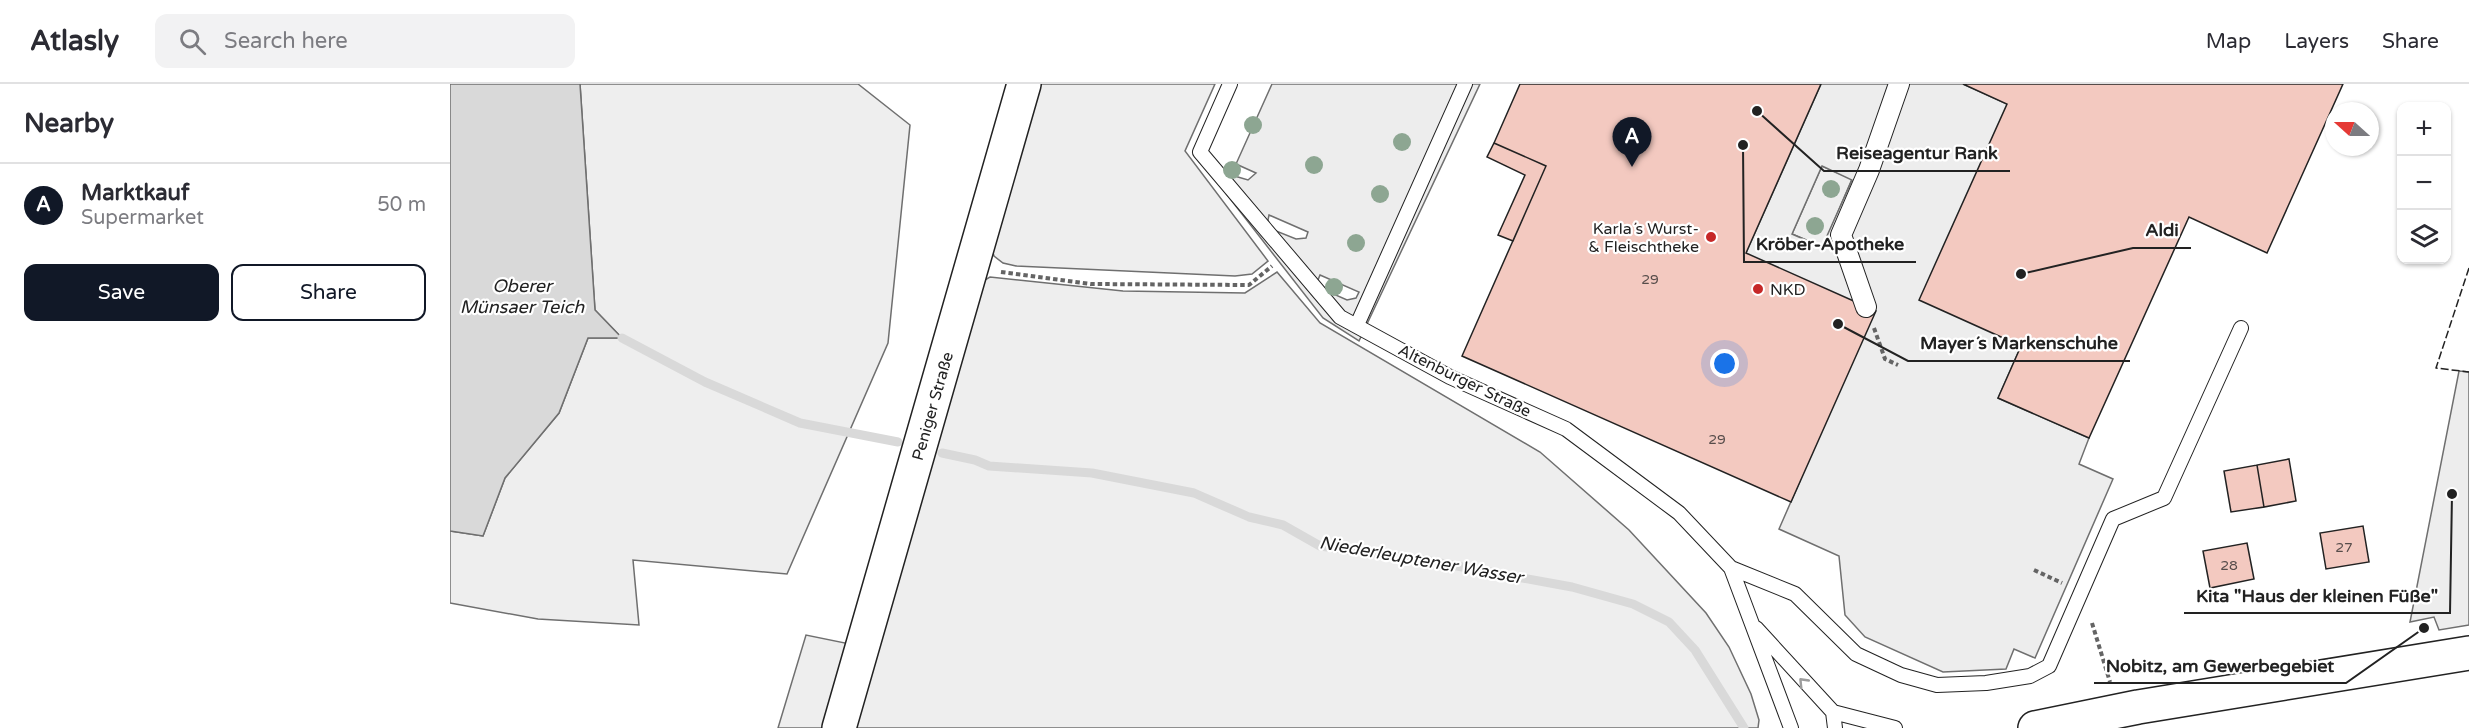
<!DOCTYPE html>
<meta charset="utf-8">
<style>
body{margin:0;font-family:"Varela Round",sans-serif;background:#f2f2f3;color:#2b2b33}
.controls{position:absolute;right:18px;top:18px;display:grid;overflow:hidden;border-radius:12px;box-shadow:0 2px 4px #0004}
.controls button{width:54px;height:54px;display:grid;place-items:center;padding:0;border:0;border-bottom:2px solid #e1e1e2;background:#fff;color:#2b2b33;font:30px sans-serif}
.compass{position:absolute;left:1875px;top:18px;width:54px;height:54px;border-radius:50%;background:#fff;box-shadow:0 2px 4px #0004;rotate:291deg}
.you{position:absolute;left:1275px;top:280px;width:21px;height:21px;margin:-15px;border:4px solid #fff;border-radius:50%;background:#1a73e8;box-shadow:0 0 0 9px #1a73e833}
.badge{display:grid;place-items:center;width:39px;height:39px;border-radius:50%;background:#111827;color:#fff;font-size:20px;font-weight:700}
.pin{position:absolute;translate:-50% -50px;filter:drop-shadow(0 2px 3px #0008)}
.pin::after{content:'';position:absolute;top:32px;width:21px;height:18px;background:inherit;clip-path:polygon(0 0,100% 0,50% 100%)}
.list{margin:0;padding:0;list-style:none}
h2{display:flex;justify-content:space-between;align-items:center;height:78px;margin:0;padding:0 24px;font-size:26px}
h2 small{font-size:20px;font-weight:400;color:#7c7c81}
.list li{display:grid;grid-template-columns:39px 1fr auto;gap:18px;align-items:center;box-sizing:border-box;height:84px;padding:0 24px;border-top:2px solid #e1e1e2}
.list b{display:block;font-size:22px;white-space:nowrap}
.list p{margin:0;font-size:20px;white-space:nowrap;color:#7c7c81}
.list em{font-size:20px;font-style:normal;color:#7c7c81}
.actions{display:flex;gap:12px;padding:18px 24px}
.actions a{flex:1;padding:14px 0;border:2px solid #111827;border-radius:12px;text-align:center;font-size:21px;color:#111827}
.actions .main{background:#111827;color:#fff}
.icon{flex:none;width:33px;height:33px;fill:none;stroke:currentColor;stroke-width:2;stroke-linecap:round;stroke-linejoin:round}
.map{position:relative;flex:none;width:2019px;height:644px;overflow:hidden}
header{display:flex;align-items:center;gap:36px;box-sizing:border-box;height:84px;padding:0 30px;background:#fff;border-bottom:2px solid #e1e1e2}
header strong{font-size:28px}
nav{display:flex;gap:33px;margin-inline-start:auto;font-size:21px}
.search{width:420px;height:54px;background:#f2f2f3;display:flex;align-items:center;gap:15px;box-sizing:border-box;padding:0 21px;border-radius:12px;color:#7c7c81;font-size:22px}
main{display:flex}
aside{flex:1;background:#fff}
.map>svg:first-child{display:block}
</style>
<header>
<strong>Atlasly</strong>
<div class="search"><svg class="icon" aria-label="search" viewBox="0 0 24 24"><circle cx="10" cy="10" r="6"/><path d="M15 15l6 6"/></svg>Search here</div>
<nav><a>Map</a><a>Layers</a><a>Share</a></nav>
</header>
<main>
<aside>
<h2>Nearby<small></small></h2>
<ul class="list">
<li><span class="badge">A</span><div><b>Marktkauf</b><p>Supermarket</p></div><em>50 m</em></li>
</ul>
<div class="actions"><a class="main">Save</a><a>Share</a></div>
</aside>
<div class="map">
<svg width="2019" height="644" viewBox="0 0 2019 644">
<rect width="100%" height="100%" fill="#fff"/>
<!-- green -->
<path fill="#eee" stroke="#6f6f6f" stroke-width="1.5" d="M 130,0 L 408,0 L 460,41 L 438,259 L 337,490 L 183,476 L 189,541 L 88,535 L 0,519 L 0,447 L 33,452 L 55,394 L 109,329 L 138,254 L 172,254 L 145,226 Z
M 591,0 L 765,0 L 735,67 L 818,177 L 802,190 L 785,192 L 566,182 L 553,179 L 544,172 L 541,163 Z
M 1372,82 L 1402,95 L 1373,163 L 1342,150 Z
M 827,188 L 870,239 L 1090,368 L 1179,446 L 1256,529 L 1279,563 L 1301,610 L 1309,636 L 1308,644 L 328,644 L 356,551 L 424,565 L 533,197 L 540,193 L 673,207 L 795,209 Z"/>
<!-- parking -->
<path fill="#ededed" stroke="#6f6f6f" stroke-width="1.5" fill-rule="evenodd" d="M 822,0 L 1030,0 L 909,257 L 873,234 L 774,107 L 781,91 L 798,96 L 806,89 L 786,80 ZM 819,131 L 858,148 L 856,154 L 846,155 L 821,145 L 818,136 ZM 870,191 L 909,208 L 906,214 L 897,216 L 872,205 L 868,196 Z
M 1371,0 L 1513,0 L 1557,20 L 1571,262 L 1548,314 L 1639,354 L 1629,380 L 1663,395 L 1585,574 L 1564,565 L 1556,585 L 1493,588 L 1415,553 L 1395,531 L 1389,472 L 1329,445 L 1350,397 L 1296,169 ZM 1372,82 L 1402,96 L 1372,163 L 1342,150 Z
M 2009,287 L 2019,288 L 2019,541 L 1989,546 L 1984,533 L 1960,538 Z"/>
<!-- water -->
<path fill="#d9d9d9" stroke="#6f6f6f" stroke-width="1.5" d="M 0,0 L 130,0 L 145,226 L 172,254 L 138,254 L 109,329 L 55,394 L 33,452 L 0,447 Z"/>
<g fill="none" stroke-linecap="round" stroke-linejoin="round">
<!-- stream -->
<path stroke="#d9d9d9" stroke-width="9" d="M 172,254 L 255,298 L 350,339 L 448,358
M 492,369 L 525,376 L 539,382 L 642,389 L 744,409 L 799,433 L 833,441 L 870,462 L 974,476 L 1122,503 L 1183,520 L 1219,538 L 1245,566 L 1294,644"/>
</g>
<!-- building -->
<path fill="#f3c9c0" stroke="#222" stroke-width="1.5" d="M 1070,0 L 1371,0 L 1296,169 L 1426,227 L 1341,418 L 1012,272 L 1096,82 L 1044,59 Z
M 1513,0 L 1893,0 L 1817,169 L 1739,133 L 1639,354 L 1548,314 L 1571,262 L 1469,216 L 1557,20 Z
M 1044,59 L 1096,82 L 1063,157 L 1048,151 L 1075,91 L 1037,73 Z
M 1839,375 L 1846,417 L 1814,423 L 1807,381 Z
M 1807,381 L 1814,423 L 1781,428 L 1774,387 Z
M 1913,442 L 1919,478 L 1876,485 L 1870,449 Z
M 1797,459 L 1804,495 L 1760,504 L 1753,467 Z"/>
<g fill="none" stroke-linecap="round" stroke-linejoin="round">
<defs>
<path id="service" d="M 780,0 L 750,68 L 890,233 L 1000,293 L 1116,345 L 1229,429 L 1281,484 L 1341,644
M 907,241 L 1015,0
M 1281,484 L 1345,510 L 1406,570 L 1451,591 L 1487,601 L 1536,599 L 1580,592 L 1599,582 L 1663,435 L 1714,414 L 1791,244
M 1306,544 L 1383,628 L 1385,644
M 1383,628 L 1445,644"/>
<path id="pedestrian" d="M 1416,223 L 1391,151 L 1419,86 L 1449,0"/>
<path id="tertiary" d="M 389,644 L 574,0"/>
<path id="primary" d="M 1585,644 L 1688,623 L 2019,569"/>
</defs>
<!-- service casing -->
<use href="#service" stroke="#222" stroke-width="16"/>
<!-- pedestrian casing -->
<use href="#pedestrian" stroke="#222" stroke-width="22"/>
<!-- tertiary casing -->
<use href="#tertiary" stroke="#222" stroke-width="36"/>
<!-- primary casing -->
<use href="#primary" stroke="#222" stroke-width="36"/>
<!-- path -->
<path stroke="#646464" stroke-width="4" stroke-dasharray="4.5 3" stroke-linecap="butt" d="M 551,188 L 641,200 L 799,201 L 822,182
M 1424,244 L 1435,275 L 1448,281
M 1584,486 L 1612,499
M 1642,539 L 1660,598"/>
<!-- service -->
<use href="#service" stroke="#fff" stroke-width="14"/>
<!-- pedestrian -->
<use href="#pedestrian" stroke="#fff" stroke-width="20"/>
<!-- tertiary -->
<use href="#tertiary" stroke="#fff" stroke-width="33"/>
<!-- primary -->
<use href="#primary" stroke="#fff" stroke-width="33"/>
<!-- fence -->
<path stroke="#222" stroke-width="1.5" stroke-dasharray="8 3" stroke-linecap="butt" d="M 2019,184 L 1986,284 L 2019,288"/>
</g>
<!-- trees -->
<g fill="#8da692">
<circle cx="803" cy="41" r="9"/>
<circle cx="952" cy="58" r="9"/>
<circle cx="864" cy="81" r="9"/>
<circle cx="782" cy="86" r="9"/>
<circle cx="1381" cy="105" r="9"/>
<circle cx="930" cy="110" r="9"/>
<circle cx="1365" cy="142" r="9"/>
<circle cx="906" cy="159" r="9"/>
<circle cx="884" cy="203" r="9"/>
</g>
<!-- one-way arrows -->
<defs><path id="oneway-chevron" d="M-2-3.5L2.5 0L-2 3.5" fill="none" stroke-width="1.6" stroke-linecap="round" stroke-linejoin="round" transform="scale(1.5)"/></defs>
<use stroke="#9c9c9c" href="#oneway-chevron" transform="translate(1353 598) rotate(-134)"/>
<!-- markers -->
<g fill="#c62828" stroke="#fff" stroke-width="2">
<circle cx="1261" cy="153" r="6"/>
<circle cx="1308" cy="205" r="6"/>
</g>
<g text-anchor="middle" stroke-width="4.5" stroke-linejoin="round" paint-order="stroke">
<!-- number labels -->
<g font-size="14" fill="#564c4a">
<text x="1200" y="200">29</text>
<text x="1267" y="360">29</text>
<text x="1894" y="468">27</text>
<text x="1779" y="486">28</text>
</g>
<!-- poi labels -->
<g font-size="16" fill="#222" stroke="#fff" text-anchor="end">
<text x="1249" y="150">Karla´s Wurst-<tspan x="1249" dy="18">&amp; Fleischtheke</tspan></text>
<text x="1320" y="211" text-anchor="start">NKD</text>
</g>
<!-- street labels -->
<g font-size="16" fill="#222" stroke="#fff">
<text transform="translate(1015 296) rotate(26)" y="6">Altenburger Straße</text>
<text transform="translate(482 322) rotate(-74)" y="6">Peniger Straße</text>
</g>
<!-- water labels -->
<g font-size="18" font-style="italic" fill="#222" stroke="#fff">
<text x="72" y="208">Oberer<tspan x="72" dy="21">Münsaer Teich</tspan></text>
<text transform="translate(971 476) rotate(10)" y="6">Niederleuptener Wasser</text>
</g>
</g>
<!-- callouts -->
<path fill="none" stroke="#222" stroke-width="2" d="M1307 27L1374 87H1560M1571 190L1683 164H1741M1293 61L1294 178H1466M1388 240L1458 277H1680M2002 410L2000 529H1734M1974 544L1896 599H1644"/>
<g fill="#222" stroke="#fff" stroke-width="2">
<circle cx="1307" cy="27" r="6"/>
<circle cx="1571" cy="190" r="6"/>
<circle cx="1293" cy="61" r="6"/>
<circle cx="1388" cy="240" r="6"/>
<circle cx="2002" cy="410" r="6"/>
<circle cx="1974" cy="544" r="6"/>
</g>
<g font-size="18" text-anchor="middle" font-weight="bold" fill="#222" stroke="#fff" stroke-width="4.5" stroke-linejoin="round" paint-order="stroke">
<text x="1467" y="75">Reiseagentur Rank</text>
<text x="1712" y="152">Aldi</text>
<text x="1380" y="166">Kröber-Apotheke</text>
<text x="1569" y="265">Mayer´s Markenschuhe</text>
<text x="1867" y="518">Kita "Haus der kleinen Füße"</text>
<text x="1770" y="588">Nobitz, am Gewerbegebiet</text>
</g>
</svg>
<div class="controls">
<button>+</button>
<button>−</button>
<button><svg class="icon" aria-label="layers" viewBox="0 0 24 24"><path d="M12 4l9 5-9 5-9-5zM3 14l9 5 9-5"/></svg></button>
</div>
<svg class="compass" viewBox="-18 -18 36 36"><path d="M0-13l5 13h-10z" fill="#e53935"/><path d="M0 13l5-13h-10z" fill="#7c7c81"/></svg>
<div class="you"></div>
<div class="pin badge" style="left:1182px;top:83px">A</div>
</div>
</main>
